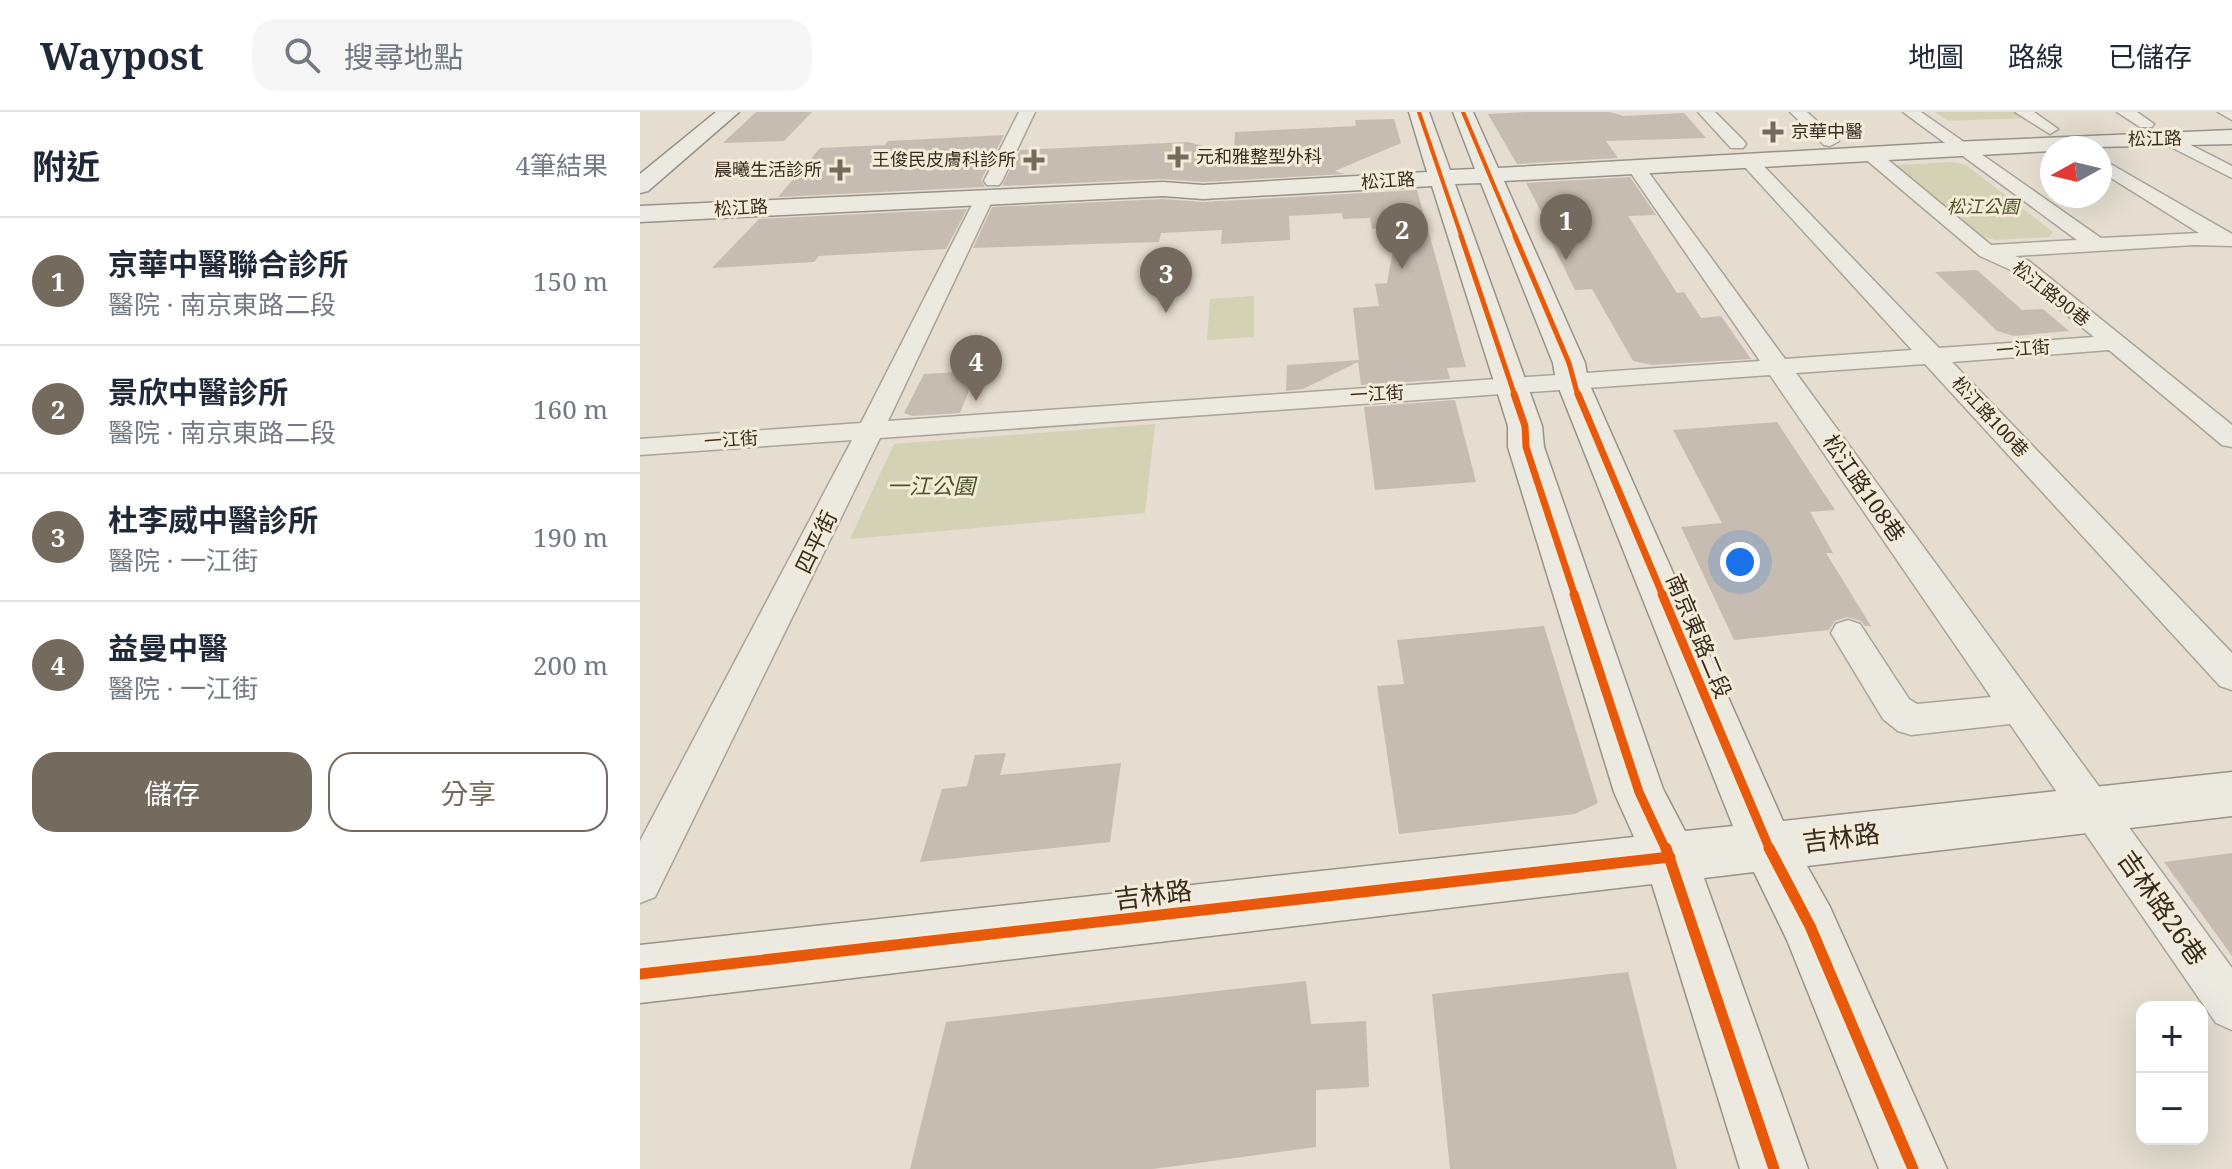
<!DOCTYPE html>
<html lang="zh-TW">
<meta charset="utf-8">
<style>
body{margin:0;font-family:"Noto Serif","Noto Sans TC",serif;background:#f6f6f7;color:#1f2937}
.controls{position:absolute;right:24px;bottom:24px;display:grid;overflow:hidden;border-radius:16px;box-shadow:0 8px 32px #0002}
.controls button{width:72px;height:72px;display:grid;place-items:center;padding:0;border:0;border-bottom:2px solid #e0e1e3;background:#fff;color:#1f2937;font:40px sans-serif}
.compass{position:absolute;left:1400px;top:24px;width:72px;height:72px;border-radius:50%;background:#fff;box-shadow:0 8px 32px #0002;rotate:262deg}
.you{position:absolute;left:1100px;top:450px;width:28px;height:28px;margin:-20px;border:6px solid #fff;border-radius:50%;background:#1a73e8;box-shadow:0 0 0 12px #1a73e833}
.badge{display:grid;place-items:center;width:52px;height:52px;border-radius:50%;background:#746a5e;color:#fff;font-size:26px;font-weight:700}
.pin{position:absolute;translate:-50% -66px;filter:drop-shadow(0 2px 4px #0008)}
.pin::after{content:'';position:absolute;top:42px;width:28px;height:24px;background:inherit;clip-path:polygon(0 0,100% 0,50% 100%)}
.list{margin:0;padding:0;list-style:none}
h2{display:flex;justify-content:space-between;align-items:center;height:104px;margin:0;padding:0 32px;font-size:34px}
h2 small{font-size:26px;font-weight:400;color:#747a83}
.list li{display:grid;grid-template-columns:52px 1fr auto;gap:24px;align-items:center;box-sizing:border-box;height:128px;padding:0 32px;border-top:2px solid #e0e1e3}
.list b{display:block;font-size:30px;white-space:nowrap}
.list p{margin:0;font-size:26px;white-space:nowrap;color:#747a83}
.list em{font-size:26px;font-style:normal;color:#747a83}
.actions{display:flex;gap:16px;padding:24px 32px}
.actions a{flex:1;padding:18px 0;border:2px solid #746a5e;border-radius:24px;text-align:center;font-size:28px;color:#746a5e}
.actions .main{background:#746a5e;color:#fff}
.icon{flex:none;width:44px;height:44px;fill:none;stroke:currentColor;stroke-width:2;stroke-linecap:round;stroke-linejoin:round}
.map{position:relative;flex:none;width:1592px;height:1057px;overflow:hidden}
header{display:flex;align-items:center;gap:48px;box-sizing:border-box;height:112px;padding:0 40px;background:#fff;border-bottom:2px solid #e0e1e3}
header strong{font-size:38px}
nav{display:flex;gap:44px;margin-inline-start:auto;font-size:28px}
.search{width:560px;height:72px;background:#f6f6f7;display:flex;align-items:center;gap:20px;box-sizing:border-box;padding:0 28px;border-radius:24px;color:#747a83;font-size:30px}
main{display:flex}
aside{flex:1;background:#fff}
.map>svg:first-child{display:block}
</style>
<header>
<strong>Waypost</strong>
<div class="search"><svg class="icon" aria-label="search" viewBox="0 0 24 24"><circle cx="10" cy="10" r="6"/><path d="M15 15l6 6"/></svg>搜尋地點</div>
<nav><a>地圖</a><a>路線</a><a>已儲存</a></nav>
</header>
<main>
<aside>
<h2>附近<small>4筆結果</small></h2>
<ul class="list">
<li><span class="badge">1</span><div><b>京華中醫聯合診所</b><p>醫院 · 南京東路二段</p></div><em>150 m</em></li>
<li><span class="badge">2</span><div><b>景欣中醫診所</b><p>醫院 · 南京東路二段</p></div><em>160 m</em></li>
<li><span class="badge">3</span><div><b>杜李威中醫診所</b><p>醫院 · 一江街</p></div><em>190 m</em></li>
<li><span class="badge">4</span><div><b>益曼中醫</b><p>醫院 · 一江街</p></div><em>200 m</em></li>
</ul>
<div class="actions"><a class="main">儲存</a><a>分享</a></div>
</aside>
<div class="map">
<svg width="1592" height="1057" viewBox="0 0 1592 1057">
<rect width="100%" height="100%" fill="#e4ddd0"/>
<!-- green -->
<path fill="#d3d2b4" d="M 1295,0 L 1377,0 L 1386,6 L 1308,9 Z
M 1313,50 L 1326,53 L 1413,120 L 1409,125 L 1356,128 L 1343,125 L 1256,53 Z
M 614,184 L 614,225 L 567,228 L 570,187 Z
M 515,312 L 505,401 L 210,427 L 254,332 Z"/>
<!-- building -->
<path fill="#c7bcb1" d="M 116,0 L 172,0 L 144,29 L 83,31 Z
M 885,0 L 970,0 L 984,4 L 1044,1 L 1066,26 L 966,29 L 978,46 L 877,52 L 848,2 Z
M 754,7 L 761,31 L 695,59 L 705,62 L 563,70 L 523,67 L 362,74 L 380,38 L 548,30 L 594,42 L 595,20 L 716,14 L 715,8 Z
M 364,23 L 341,68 L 345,75 L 138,85 L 180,36 L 245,33 L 248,29 Z
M 990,65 L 1016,103 L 988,104 L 1037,181 L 1044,180 L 1061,206 L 1081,204 L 1111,247 L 1012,253 L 993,249 L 952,177 L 935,178 L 904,115 L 909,114 L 886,71 Z
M 777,78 L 826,255 L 807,256 L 810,267 L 721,273 L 718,250 L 663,277 L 646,279 L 647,253 L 719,248 L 713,196 L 739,194 L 735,172 L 747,171 L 757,116 L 732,117 L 730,106 L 703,107 L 702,101 L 649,104 L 650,128 L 581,132 L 582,118 L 521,121 L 519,130 L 333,136 L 352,95 L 523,87 L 563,90 Z
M 327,97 L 306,137 L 179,144 L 174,150 L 72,156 L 119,107 Z
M 1337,158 L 1382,198 L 1403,197 L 1429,219 L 1374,224 L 1357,219 L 1295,160 Z
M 337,259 L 320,301 L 273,304 L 264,301 L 284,262 Z
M 815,288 L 836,370 L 735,378 L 724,295 Z
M 1137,310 L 1195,398 L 1170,400 L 1193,441 L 1186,441 L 1231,514 L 1225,514 L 1221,509 L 1207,505 L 1195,509 L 1189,518 L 1094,528 L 1041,415 L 1082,411 L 1033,318 Z
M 904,514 L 958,691 L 935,702 L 759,722 L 737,574 L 764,572 L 757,528 Z
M 366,641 L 360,663 L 481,651 L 470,730 L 280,750 L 302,677 L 327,674 L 335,643 Z
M 1592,741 L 1592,844 L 1524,750 Z
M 988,860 L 1037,1057 L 810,1057 L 792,882 Z
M 666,869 L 671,912 L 726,909 L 729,975 L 676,978 L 676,1035 L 513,1057 L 270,1057 L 306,910 Z"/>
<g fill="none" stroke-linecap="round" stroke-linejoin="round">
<defs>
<path id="street" d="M 379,0 L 395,0 L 362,69 L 359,73 L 347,73 L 344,69 Z
M 1058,0 L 1075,0 L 1103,28 L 1106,32 L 1103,36 L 1091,36 Z
M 1150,0 L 1167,0 L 1199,29 L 1190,34 L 1184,33 Z
M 1263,0 L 1281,0 L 1461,126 L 1559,121 L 1460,59 L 1460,46 L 1592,122 L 1592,134 L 1554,133 L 1375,144 L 1389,149 L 1592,313 L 1592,335 L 1582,333 L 1469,238 L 1312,250 L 1592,541 L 1592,578 L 1580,574 L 1285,252 L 1156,261 L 1592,856 L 1592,918 L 1576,911 L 1370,612 L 1271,623 L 1258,619 L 1243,607 L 1191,521 L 1196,512 L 1208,508 L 1220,512 L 1269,587 L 1277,592 L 1351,585 L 1130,263 L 240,326 L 15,785 L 0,791 L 0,729 L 212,328 L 0,343 L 0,327 L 221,311 L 338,81 L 345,79 L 354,85 L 248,309 L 1120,249 L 986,54 L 995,49 L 1001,50 L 1145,247 L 1272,238 L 1102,52 L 1099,48 L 1102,44 L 1114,44 L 1299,236 L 1454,225 L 1373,159 L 1340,144 L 1223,45 L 1220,41 L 1223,37 L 1235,37 L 1351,133 L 1437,128 Z
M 1375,0 L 1394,0 L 1418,17 L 1410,22 Z
M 1477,0 L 1497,0 L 1514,12 L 1512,15 L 1500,15 Z
M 1578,0 L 1592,0 L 1592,8 Z
M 1525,20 L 1592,54 L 1592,66 L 1519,29 L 1517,25 L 1519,21 Z"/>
<path id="secondary" d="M 76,0 L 99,0 L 8,79 L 0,81 L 0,62 Z
M 769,0 L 789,0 L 810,58 L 835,57 L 813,0 L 833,0 L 858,56 L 1335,29 L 1592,18 L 1592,32 L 1412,36 L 1412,39 L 864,69 L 945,251 L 948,269 L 1143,709 L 1592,660 L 1592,704 L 1167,754 L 1190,795 L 1307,1057 L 1239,1057 L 1147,828 L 1114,760 L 1064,766 L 1168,1057 L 1100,1057 L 1012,772 L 0,891 L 0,833 L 994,725 L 974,680 L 868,335 L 868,314 L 792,74 L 563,87 L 523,84 L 0,110 L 0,94 L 523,70 L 563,73 L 787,60 ZM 841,71 L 913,251 L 916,269 L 1093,714 L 1045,719 L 1023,677 L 904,335 L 902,314 L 815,72 Z"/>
</defs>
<!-- street casing -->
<use href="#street" stroke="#aaa398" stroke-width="3"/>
<!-- secondary casing -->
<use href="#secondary" stroke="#999288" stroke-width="3"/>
<!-- street -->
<use href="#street" fill="#ece9e1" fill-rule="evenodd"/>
<!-- secondary -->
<use href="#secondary" fill="#ece9e1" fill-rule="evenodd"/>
<defs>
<path id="cycleway-far4" d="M 779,0 L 822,126
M 823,0 L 876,126"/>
<path id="cycleway-far3" d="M 821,124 L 875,284
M 875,124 L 929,251 L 938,284"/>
<path id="cycleway-far2" d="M 874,282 L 885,314 L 886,335 L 935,484
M 938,282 L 1023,484"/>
<path id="cycleway-far1" d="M 934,482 L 999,680 L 1026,738
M 1022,482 L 1130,738"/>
<path id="cycleway" d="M 1026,736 L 1134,1057
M 1129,736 L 1170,814 L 1273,1057
M 0,862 L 1030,745"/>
</defs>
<!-- cycleway-far4 casing -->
<use href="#cycleway-far4" stroke="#f4ebd8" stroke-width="7"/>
<!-- cycleway-far3 casing -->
<use href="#cycleway-far3" stroke="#f4ebd8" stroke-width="8"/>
<!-- cycleway-far2 casing -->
<use href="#cycleway-far2" stroke="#f4ebd8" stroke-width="11"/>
<!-- cycleway-far1 casing -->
<use href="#cycleway-far1" stroke="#f4ebd8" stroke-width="14"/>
<!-- cycleway casing -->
<use href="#cycleway" stroke="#f4ebd8" stroke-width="16"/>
<!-- cycleway-far4 -->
<use href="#cycleway-far4" stroke="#e8590c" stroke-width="4"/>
<!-- cycleway-far3 -->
<use href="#cycleway-far3" stroke="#e8590c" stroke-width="5"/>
<!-- cycleway-far2 -->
<use href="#cycleway-far2" stroke="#e8590c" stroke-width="7"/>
<!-- cycleway-far1 -->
<use href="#cycleway-far1" stroke="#e8590c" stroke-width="9"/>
<!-- cycleway -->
<use href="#cycleway" stroke="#e8590c" stroke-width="11"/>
</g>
<!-- markers -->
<g fill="#746a5e" stroke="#f4ebd8" stroke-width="3">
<path d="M1129 8h8v8h8v8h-8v8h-8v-8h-8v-8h8z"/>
<path d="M534 33h8v8h8v8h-8v8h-8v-8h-8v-8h8z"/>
<path d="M390 36h8v8h8v8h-8v8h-8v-8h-8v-8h8z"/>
<path d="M196 46h8v8h8v8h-8v8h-8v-8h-8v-8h8z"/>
</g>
<g text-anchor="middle" stroke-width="6" stroke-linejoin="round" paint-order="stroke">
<!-- far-poi labels -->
<g font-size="18" fill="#382c21" stroke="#f4ebd8" text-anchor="start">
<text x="1151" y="26">京華中醫</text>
<text x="556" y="51">元和雅整型外科</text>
<text x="376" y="54" text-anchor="end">王俊民皮膚科診所</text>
<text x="182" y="64" text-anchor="end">晨曦生活診所</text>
</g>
<!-- far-street labels -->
<g font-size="18" fill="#382c21" stroke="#f4ebd8">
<text transform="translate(1515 27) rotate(-1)" y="6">松江路</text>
<text transform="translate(748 69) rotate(-4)" y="6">松江路</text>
<text transform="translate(101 96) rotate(-3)" y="6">松江路</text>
<text transform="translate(1411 182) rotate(38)" y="6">松江路90巷</text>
<text transform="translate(1383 237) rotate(-4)" y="6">一江街</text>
<text transform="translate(737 282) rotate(-3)" y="6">一江街</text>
<text transform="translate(1350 305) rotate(47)" y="6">松江路100巷</text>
<text transform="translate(91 328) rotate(-4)" y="6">一江街</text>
</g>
<!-- far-park labels -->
<g font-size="18" font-style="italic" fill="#4a5329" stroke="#f4ebd8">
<text x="1343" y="101">松江公園</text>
</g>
<!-- park labels -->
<g font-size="22" font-style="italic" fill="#4a5329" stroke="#f4ebd8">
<text x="291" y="382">一江公園</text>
</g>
<!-- street labels -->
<g font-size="22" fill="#382c21" stroke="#f4ebd8">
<text transform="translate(1224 376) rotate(55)" y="8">松江路108巷</text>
<text transform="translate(176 430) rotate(-64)" y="8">四平街</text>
<text transform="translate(1059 524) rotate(67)" y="8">南京東路二段</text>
</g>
<!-- near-street labels -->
<g font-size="26" fill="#382c21" stroke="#f4ebd8">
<text transform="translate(1201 726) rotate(-7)" y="9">吉林路</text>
<text transform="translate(513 783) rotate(-7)" y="9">吉林路</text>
<text transform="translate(1522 796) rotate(55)" y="9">吉林路26巷</text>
</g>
</g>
</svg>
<div class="controls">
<button>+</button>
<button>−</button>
</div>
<svg class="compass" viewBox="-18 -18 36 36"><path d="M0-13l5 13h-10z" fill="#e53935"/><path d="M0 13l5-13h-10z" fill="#747a83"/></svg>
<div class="you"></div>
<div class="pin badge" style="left:926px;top:148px">1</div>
<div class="pin badge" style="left:762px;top:157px">2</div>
<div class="pin badge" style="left:526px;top:201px">3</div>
<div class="pin badge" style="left:336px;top:289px">4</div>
</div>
</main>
